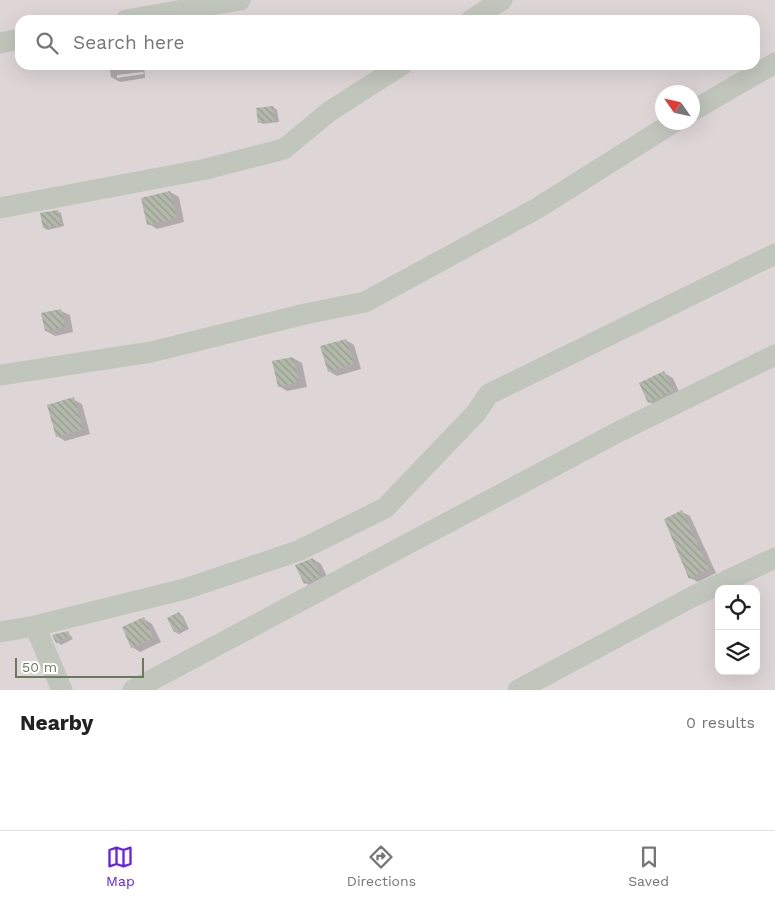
<!DOCTYPE html>
<style>
body{margin:0;font-family:"Work Sans",sans-serif;background:#f6f6f6;color:#222}
.controls{position:absolute;right:15px;bottom:15px;display:grid;overflow:hidden;border-radius:10px;box-shadow:0 5px 20px #0002}
.controls button{width:45px;height:45px;display:grid;place-items:center;padding:0;border:0;border-bottom:1px solid #e0e0e0;background:#fff;color:#222;font:25px sans-serif}
.compass{position:absolute;left:655px;top:85px;width:45px;height:45px;border-radius:50%;background:#fff;box-shadow:0 5px 20px #0002;rotate:304deg}
.scale{position:absolute;left:15px;bottom:12px;width:129px;box-sizing:border-box;padding-left:5px;border:2px solid #6a7a5d;border-top:0;font-size:14px;line-height:18px;white-space:nowrap;color:#6a7a5d;-webkit-text-stroke:4px #fff;paint-order:stroke}
.list{margin:0;padding:0;list-style:none}
h2{display:flex;justify-content:space-between;align-items:center;height:65px;margin:0;padding:0 20px;font-size:21px}
h2 small{font-size:16px;font-weight:400;color:#767676}
.icon{flex:none;width:28px;height:28px;fill:none;stroke:currentColor;stroke-width:2;stroke-linecap:round;stroke-linejoin:round}
.map{position:relative;flex:none;width:775px;height:690px;overflow:hidden}
.search{position:absolute;background:#fff;box-shadow:0 5px 20px #0002;left:15px;right:15px;top:15px;height:55px;display:flex;align-items:center;gap:12px;box-sizing:border-box;padding:0 18px;border-radius:15px;color:#767676;font-size:19px}
.sheet{height:140px;background:#fff}
nav{display:flex;justify-content:space-around;align-items:center;box-sizing:border-box;height:70px;border-top:1px solid #e0e0e0;background:#fff;font-size:14px;color:#767676}
nav a{display:grid;justify-items:center;gap:2px}
nav .on{color:#6423e7}
.map>svg:first-child{display:block}
</style>
<div class="map">
<svg width="775" height="690" viewBox="0 0 775 690">
<defs>
<pattern id="building-back-hatch" width="6" height="6" patternUnits="userSpaceOnUse" patternTransform="scale(1.25)"><rect width="6" height="6" fill="#b2b9ab"/><path d="M-1 5l2 2M0 0l6 6M5-1l2 2" fill="none" stroke="#959b8e"/></pattern>
</defs>
<rect width="100%" height="100%" fill="#f7f4f7"/>
<!-- green -->
<path fill="#ded5d7" fill-rule="evenodd" d="M 0,0 L 775,0 L 775,690 L 0,690 ZM 20,20 L 755,20 L 755,65 L 20,65 ZM 662,92 L 692,92 L 692,122 L 662,122 ZM 719,589 L 756,589 L 756,671 L 719,671 Z"/>
<!-- shadow -->
<path fill="#0003" fill-rule="evenodd" d="M 109,65 L 144,65 L 145,78 L 120,82 L 111,77 ZM 143,72 L 144,74 L 117,78 L 117,75 Z
M 273,107 L 277,110 L 279,122 L 263,124 L 259,122 Z
M 170,192 L 179,197 L 184,222 L 157,229 L 149,224 Z
M 57,211 L 61,213 L 64,226 L 48,230 L 44,228 Z
M 61,311 L 70,315 L 73,332 L 55,336 L 46,331 Z
M 346,340 L 354,345 L 361,369 L 337,376 L 329,371 Z
M 293,358 L 302,363 L 307,387 L 287,391 L 279,386 Z
M 664,373 L 673,378 L 681,396 L 658,407 L 649,402 Z
M 73,399 L 82,404 L 90,434 L 65,441 L 57,436 Z
M 682,512 L 690,516 L 716,573 L 698,582 L 690,578 Z
M 313,559 L 321,564 L 329,581 L 314,588 L 305,583 L 297,566 Z
M 179,614 L 183,616 L 189,629 L 179,634 L 175,632 Z
M 144,619 L 152,624 L 161,642 L 140,652 L 132,647 Z
M 68,632 L 73,639 L 61,645 L 57,642 Z"/>
<!-- building -->
<path fill="url(#building-back-hatch)" d="M 273,106 L 275,121 L 258,123 L 256,108 Z
M 170,191 L 177,218 L 147,225 L 141,198 Z
M 58,210 L 61,225 L 43,228 L 40,213 Z
M 61,309 L 65,327 L 45,331 L 41,313 Z
M 346,339 L 354,364 L 328,372 L 320,346 Z
M 293,357 L 299,382 L 278,387 L 272,361 Z
M 664,371 L 673,391 L 648,403 L 639,383 Z
M 74,397 L 83,429 L 56,437 L 47,405 Z
M 682,510 L 709,569 L 689,579 L 664,519 Z
M 313,558 L 321,576 L 304,584 L 295,565 Z
M 179,612 L 186,627 L 174,632 L 167,618 Z
M 144,617 L 153,638 L 131,648 L 122,627 Z
M 68,631 L 70,636 L 56,643 L 52,635 Z"/>
<g fill="none" stroke-linecap="round" stroke-linejoin="round">
<!-- minor -->
<path stroke="#c1c6bd" stroke-width="21" d="M 126,20 L 240,0
M 471,20 L 502,0
M 0,43 L 20,39
M 692,111 L 775,63
M 0,208 L 206,169 L 284,149 L 330,111 L 402,65
M 0,375 L 151,352 L 305,314 L 365,302 L 536,209 L 674,122
M 35,626 L 62,690
M 0,632 L 35,626 L 185,589 L 298,551 L 385,508 L 475,414 L 489,394 L 775,254
M 133,690 L 618,432 L 775,355
M 518,690 L 692,597 L 775,558"/>
</g>
</svg>
<div class="controls">
<button><svg class="icon" aria-label="locate" viewBox="0 0 24 24"><circle cx="12" cy="12" r="6"/><path d="M12 2v4M12 18v4M2 12h4M18 12h4"/></svg></button>
<button><svg class="icon" aria-label="layers" viewBox="0 0 24 24"><path d="M12 4l9 5-9 5-9-5zM3 14l9 5 9-5"/></svg></button>
</div>
<svg class="compass" viewBox="-18 -18 36 36"><path d="M0-13l5 13h-10z" fill="#e53935"/><path d="M0 13l5-13h-10z" fill="#767676"/></svg>
<div class="scale">50 m</div>
<div class="search"><svg class="icon" aria-label="search" viewBox="0 0 24 24"><circle cx="10" cy="10" r="6"/><path d="M15 15l6 6"/></svg>Search here</div>
</div>
<section class="sheet">
<h2>Nearby<small>0 results</small></h2>
<ul class="list">
</ul>
</section>
<nav>
<a class="on"><svg class="icon" aria-label="map" viewBox="0 0 24 24"><path d="M3 6l6-2 6 2 6-2v14l-6 2-6-2-6 2zM9 4v14M15 6v14"/></svg>Map</a>
<a><svg class="icon" aria-label="directions" viewBox="0 0 24 24"><path d="M12 3l9 9-9 9-9-9zM9 14v-3h6M13 9l2 2-2 2"/></svg>Directions</a>
<a><svg class="icon" aria-label="saved" viewBox="0 0 24 24"><path d="M7 4h10v16l-5-4-5 4z"/></svg>Saved</a>
</nav>
